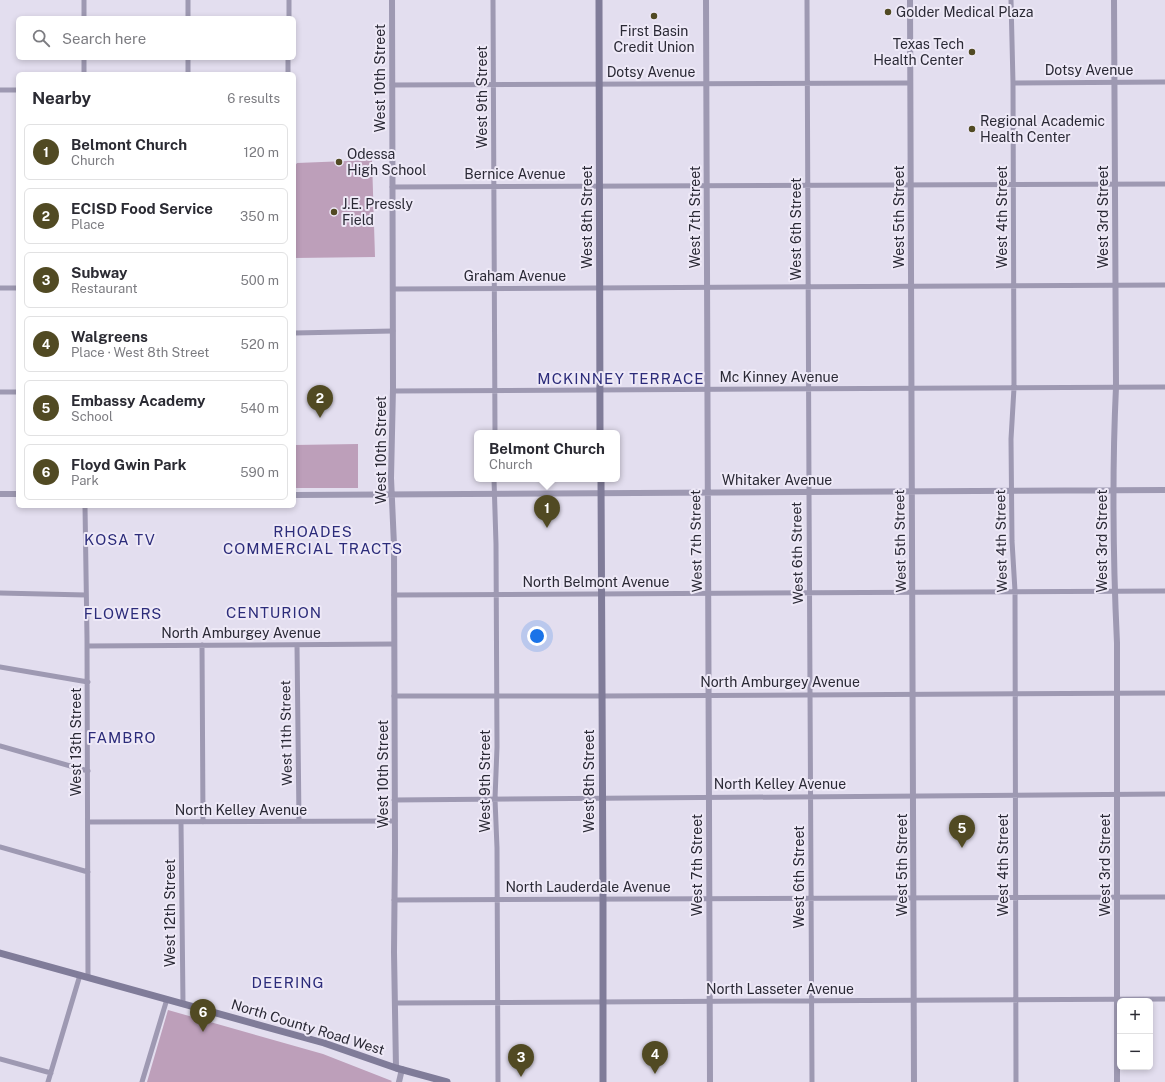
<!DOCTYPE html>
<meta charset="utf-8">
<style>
body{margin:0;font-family:"Public Sans",sans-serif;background:#f2f2f3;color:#2b2b33}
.controls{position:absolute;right:12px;bottom:12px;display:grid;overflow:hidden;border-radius:6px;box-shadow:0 2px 6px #0003}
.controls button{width:36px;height:36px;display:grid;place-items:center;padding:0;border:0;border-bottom:1px solid #e1e1e2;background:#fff;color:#2b2b33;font:20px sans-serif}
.you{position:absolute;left:537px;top:636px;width:14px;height:14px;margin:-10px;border:3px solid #fff;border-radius:50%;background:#1a73e8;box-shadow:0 0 0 6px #1a73e833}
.badge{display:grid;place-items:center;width:26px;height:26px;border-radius:50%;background:#514a23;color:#fff;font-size:13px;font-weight:700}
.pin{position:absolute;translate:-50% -33px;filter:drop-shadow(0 1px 2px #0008)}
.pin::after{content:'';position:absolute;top:21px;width:14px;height:12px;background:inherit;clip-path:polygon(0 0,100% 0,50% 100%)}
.popup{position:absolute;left:474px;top:430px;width:146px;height:52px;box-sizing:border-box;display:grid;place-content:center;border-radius:6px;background:#fff;filter:drop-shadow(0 1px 3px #0005);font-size:13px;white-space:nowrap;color:#7c7c81}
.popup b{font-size:15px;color:#2b2b33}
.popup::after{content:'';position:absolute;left:50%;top:100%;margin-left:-8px;border:8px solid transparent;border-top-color:#fff}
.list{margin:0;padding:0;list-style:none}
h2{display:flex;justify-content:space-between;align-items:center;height:52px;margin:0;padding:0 16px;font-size:17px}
h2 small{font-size:13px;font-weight:400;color:#7c7c81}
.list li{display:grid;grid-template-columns:26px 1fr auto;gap:12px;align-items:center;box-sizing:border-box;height:56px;margin:0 8px 8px;padding:0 8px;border:1px solid #e1e1e2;border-radius:6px}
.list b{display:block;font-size:15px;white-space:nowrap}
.list p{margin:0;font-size:13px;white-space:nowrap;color:#7c7c81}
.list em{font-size:13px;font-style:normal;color:#7c7c81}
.icon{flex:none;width:22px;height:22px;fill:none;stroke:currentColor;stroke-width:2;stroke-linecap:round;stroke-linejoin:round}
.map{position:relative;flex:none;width:1165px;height:1082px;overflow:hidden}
.search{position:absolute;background:#fff;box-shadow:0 2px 6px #0003;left:16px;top:16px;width:280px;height:44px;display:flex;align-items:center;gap:10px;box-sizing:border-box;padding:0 14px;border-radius:6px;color:#7c7c81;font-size:15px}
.panel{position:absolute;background:#fff;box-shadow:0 2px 6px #0003;left:16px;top:72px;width:280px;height:436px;border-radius:6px}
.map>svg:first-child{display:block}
</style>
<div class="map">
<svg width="1165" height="1082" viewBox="0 0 1165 1082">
<rect width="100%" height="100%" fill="#e3deef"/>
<!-- green -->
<path fill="#bd9fba" d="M 372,160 L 375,257 L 294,258 L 294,167 L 297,163 Z
M 358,444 L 358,488 L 294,488 L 294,445 Z
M 168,1010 L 323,1054 L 392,1081 L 391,1082 L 147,1082 Z"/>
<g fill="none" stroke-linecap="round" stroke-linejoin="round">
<!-- minor -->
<path stroke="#9e99b2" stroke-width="5" d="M 493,0 L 495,433
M 807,0 L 809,492 L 812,1082
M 1011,0 L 1013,83 L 1014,388 L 1011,439 L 1012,541 L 1015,591 L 1016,1082
M 84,18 L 84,0
M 188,18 L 188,0
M 289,18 L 289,0
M 84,74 L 84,58
M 188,74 L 188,58
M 288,74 L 288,58
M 1013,83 L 1165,82
M 392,85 L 910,83
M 0,90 L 18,90
M 392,187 L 1165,184
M 0,288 L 18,288
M 393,289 L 1165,285
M 294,333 L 393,331
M 393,391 L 1165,387
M 0,392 L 18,392
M 494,479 L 496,544 L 497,747 L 495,799 L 497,848 L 498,1082
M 85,506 L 87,638 L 88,977
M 0,593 L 86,595
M 394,595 L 1165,591
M 202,645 L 203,822
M 297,645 L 299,821
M 87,646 L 394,644
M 0,667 L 88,682
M 394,696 L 602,696 L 1165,693
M 0,746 L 88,771
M 394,800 L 1165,794
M 88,822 L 395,821
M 181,822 L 183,1004
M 0,847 L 88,872
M 394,900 L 1165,897
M 396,1003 L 1165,999
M 0,1059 L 51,1073
M 48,1082 L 80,975
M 142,1082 L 167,999"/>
<!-- tertiary -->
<path stroke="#9e99b2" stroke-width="6" d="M 392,0 L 393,388 L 391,478 L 394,545 L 395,850 L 394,952 L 396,1068
M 706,0 L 710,1082
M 910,0 L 914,1082
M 1114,0 L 1116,387 C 1112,472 1113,558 1117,643 L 1117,1082
M 0,494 L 18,494
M 294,495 L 1165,490
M 399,1082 L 402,1069"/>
<!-- secondary -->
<path stroke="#807c99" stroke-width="7" d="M 599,0 L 600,433
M 601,479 L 603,899 L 603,1082
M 0,953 L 324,1043 L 396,1068 L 447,1082"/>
</g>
<!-- markers -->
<g fill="#514a23" stroke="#eee9f7" stroke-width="1.5">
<circle cx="888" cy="12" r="4"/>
<circle cx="654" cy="16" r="4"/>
<circle cx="972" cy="52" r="4"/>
<circle cx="972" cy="129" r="4"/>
<circle cx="339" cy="162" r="4"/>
<circle cx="334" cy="212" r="4"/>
</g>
<g text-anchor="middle" stroke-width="4" stroke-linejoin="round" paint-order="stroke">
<!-- poi labels -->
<g font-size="14" fill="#2a2935" stroke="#eee9f7" text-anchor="start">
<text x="896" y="17">Golder Medical Plaza</text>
<text x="654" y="36" text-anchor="middle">First Basin<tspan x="654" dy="16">Credit Union</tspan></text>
<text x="964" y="49" text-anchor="end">Texas Tech<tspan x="964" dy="16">Health Center</tspan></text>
<text x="980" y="126">Regional Academic<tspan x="980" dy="16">Health Center</tspan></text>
<text x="347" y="159">Odessa<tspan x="347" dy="16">High School</tspan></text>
<text x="342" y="209">J.E. Pressly<tspan x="342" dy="16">Field</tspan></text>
</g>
<!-- street labels -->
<g font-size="14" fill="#2a2935" stroke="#eee9f7">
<text x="1089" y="75">Dotsy Avenue</text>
<text x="651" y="77">Dotsy Avenue</text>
<text transform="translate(380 78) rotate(-90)" y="5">West 10th Street</text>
<text transform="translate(482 97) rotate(-90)" y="5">West 9th Street</text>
<text x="515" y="179">Bernice Avenue</text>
<text transform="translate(587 217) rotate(-90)" y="5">West 8th Street</text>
<text transform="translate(695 217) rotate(-90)" y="5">West 7th Street</text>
<text transform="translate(899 217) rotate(-90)" y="5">West 5th Street</text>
<text transform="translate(1002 217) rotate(-90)" y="5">West 4th Street</text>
<text transform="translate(1103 217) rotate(-90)" y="5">West 3rd Street</text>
<text transform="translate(796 229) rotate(-90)" y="5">West 6th Street</text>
<text x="515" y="281">Graham Avenue</text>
<text x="779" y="382">Mc Kinney Avenue</text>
<text transform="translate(381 450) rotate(-90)" y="5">West 10th Street</text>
<text x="777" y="485">Whitaker Avenue</text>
<text transform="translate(696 541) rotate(-91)" y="5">West 7th Street</text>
<text transform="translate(900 541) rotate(-91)" y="5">West 5th Street</text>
<text transform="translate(1001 541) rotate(-91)" y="5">West 4th Street</text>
<text transform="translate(1102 541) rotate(-90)" y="5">West 3rd Street</text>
<text transform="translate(797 553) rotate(-91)" y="5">West 6th Street</text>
<text x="596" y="587">North Belmont Avenue</text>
<text x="241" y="638">North Amburgey Avenue</text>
<text x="780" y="687">North Amburgey Avenue</text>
<text transform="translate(286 733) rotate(-91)" y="5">West 11th Street</text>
<text transform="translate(76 742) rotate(-90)" y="5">West 13th Street</text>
<text transform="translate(383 774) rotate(-90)" y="5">West 10th Street</text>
<text transform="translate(485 781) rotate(-90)" y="5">West 9th Street</text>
<text transform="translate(589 781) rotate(-90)" y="5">West 8th Street</text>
<text x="780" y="789">North Kelley Avenue</text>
<text x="241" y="815">North Kelley Avenue</text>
<text transform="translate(697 865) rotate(-90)" y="5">West 7th Street</text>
<text transform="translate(902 865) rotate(-90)" y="5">West 5th Street</text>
<text transform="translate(1003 865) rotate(-90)" y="5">West 4th Street</text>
<text transform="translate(1105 865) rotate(-90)" y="5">West 3rd Street</text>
<text transform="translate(799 877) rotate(-90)" y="5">West 6th Street</text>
<text x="588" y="892">North Lauderdale Avenue</text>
<text transform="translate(170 913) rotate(-90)" y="5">West 12th Street</text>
<text x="780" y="994">North Lasseter Avenue</text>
<text transform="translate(308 1027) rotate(17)" y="5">North County Road West</text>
</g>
<!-- neighbourhood labels -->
<g font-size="15" letter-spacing="1" fill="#2c2c7a" stroke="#eee9f7">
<text x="621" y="384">MCKINNEY TERRACE</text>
<text x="313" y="537">RHOADES<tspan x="313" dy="17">COMMERCIAL TRACTS</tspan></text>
<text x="120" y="545">KOSA TV</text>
<text x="274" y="618">CENTURION</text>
<text x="123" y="619">FLOWERS</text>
<text x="122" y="743">FAMBRO</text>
<text x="288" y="988">DEERING</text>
</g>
</g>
</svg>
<div class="controls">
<button>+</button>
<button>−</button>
</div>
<div class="you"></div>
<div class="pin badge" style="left:547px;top:528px">1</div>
<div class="popup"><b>Belmont Church</b>Church</div>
<div class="pin badge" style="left:320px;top:418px">2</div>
<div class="pin badge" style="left:521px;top:1077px">3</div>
<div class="pin badge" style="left:655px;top:1074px">4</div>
<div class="pin badge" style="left:962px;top:848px">5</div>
<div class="pin badge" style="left:203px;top:1032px">6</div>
<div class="search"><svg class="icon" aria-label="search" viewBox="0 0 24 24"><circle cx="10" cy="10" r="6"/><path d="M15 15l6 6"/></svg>Search here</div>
<section class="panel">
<h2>Nearby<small>6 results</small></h2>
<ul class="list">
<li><span class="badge">1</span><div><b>Belmont Church</b><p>Church</p></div><em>120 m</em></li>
<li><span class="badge">2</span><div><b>ECISD Food Service</b><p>Place</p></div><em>350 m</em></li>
<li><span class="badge">3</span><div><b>Subway</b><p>Restaurant</p></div><em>500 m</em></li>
<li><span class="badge">4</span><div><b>Walgreens</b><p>Place · West 8th Street</p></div><em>520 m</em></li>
<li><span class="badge">5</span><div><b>Embassy Academy</b><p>School</p></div><em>540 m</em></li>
<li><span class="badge">6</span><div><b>Floyd Gwin Park</b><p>Park</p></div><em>590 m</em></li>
</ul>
</section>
</div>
